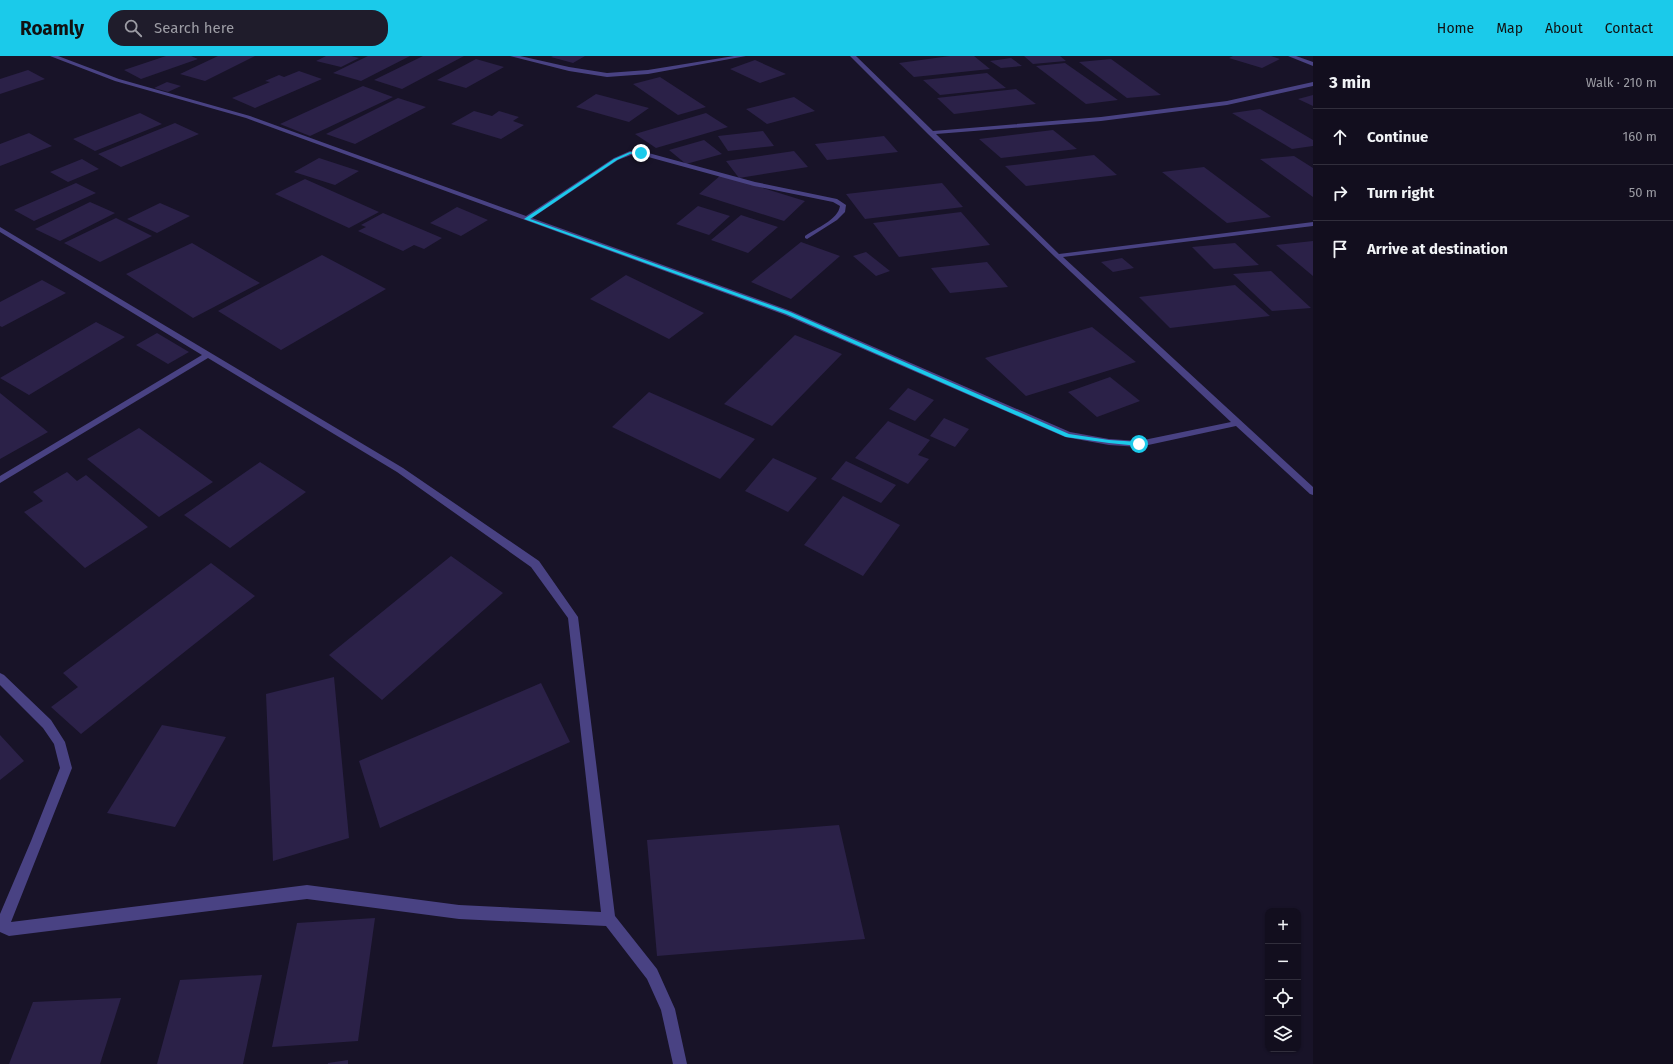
<!DOCTYPE html>
<meta charset="utf-8">
<style>
body{margin:0;font-family:"Fira Sans",sans-serif;background:#1f1c2b;color:#f1f3f6}
.controls{position:absolute;right:12px;bottom:12px;display:grid;overflow:hidden;border-radius:8px;box-shadow:0 1px 3px #0004}
.controls button{width:36px;height:36px;display:grid;place-items:center;padding:0;border:0;border-bottom:1px solid #312e3c;background:#120e1e;color:#f1f3f6;font:20px sans-serif}
.stop{position:absolute;width:12px;height:12px;margin:-9px;border:3px solid #1bcaea;border-radius:50%;background:#fff}
.stop.end{background:#1bcaea;border-color:#fff;box-shadow:0 1px 4px #0008}
.list{margin:0;padding:0;list-style:none}
h2{display:flex;justify-content:space-between;align-items:center;height:52px;margin:0;padding:0 16px;font-size:17px}
h2 small{font-size:13px;font-weight:400;color:#9c9ca4}
.list li{display:grid;grid-template-columns:26px 1fr auto;gap:12px;align-items:center;box-sizing:border-box;height:56px;padding:0 16px;border-top:1px solid #312e3c}
.list b{display:block;font-size:15px;white-space:nowrap}
.list em{font-size:13px;font-style:normal;color:#9c9ca4}
.icon{flex:none;width:22px;height:22px;fill:none;stroke:currentColor;stroke-width:2;stroke-linecap:round;stroke-linejoin:round}
.map{position:relative;flex:none;width:1313px;height:1008px;overflow:hidden}
header{display:flex;align-items:center;gap:24px;box-sizing:border-box;height:56px;padding:0 20px;background:#1bcaea;color:#111}
header strong{font-size:19px}
nav{display:flex;gap:22px;margin-inline-start:auto;font-size:14px}
.search{width:280px;height:36px;background:#1f1c2b;display:flex;align-items:center;gap:10px;box-sizing:border-box;padding:0 14px;border-radius:16px;color:#9c9ca4;font-size:15px}
main{display:flex}
aside{flex:1;background:#120e1e}
.map>svg:first-child{display:block}
</style>
<header>
<strong>Roamly</strong>
<div class="search"><svg class="icon" aria-label="search" viewBox="0 0 24 24"><circle cx="10" cy="10" r="6"/><path d="M15 15l6 6"/></svg>Search here</div>
<nav><a>Home</a><a>Map</a><a>About</a><a>Contact</a></nav>
</header>
<main>
<div class="map">
<svg width="1313" height="1008" viewBox="0 0 1313 1008">
<rect width="100%" height="100%" fill="#181328"/>
<!-- building -->
<path fill="#2b2148" d="M 166,0 L 191,0 L 198,3 L 141,23 L 124,14 Z
M 218,0 L 255,0 L 205,25 L 180,18 Z
M 326,0 L 351,0 L 359,2 L 341,11 L 316,5 Z
M 368,0 L 410,0 L 361,25 L 333,17 Z
M 423,0 L 464,0 L 402,33 L 374,24 Z
M 553,0 L 585,0 L 573,7 L 551,1 Z
M 950,0 L 974,0 L 990,13 L 914,21 L 899,7 Z
M 1024,0 L 1060,0 L 1066,5 L 1033,8 Z
M 1233,0 L 1271,0 L 1280,3 L 1262,12 L 1229,2 Z
M 1011,2 L 1022,10 L 1001,12 L 990,5 Z
M 476,3 L 504,11 L 466,32 L 437,24 Z
M 1111,3 L 1161,39 L 1127,42 L 1079,6 Z
M 755,4 L 786,18 L 760,27 L 730,13 Z
M 1065,7 L 1118,44 L 1086,48 L 1036,10 Z
M 28,14 L 45,23 L 0,38 L 0,23 Z
M 299,15 L 322,23 L 255,52 L 232,42 L 270,26 L 265,25 L 279,19 L 284,21 Z
M 987,17 L 1006,32 L 940,39 L 923,24 Z
M 660,21 L 706,51 L 678,59 L 633,28 Z
M 167,26 L 181,30 L 168,36 L 154,32 Z
M 363,30 L 393,41 L 310,80 L 280,68 Z
M 1016,33 L 1036,48 L 954,58 L 937,42 Z
M 596,38 L 649,52 L 629,66 L 576,51 Z
M 1313,39 L 1313,50 L 1298,43 Z
M 794,41 L 815,55 L 767,68 L 746,53 Z
M 398,42 L 426,51 L 355,88 L 326,78 Z
M 1260,53 L 1313,84 L 1313,90 L 1292,93 L 1232,57 Z
M 474,55 L 492,60 L 499,55 L 519,61 L 513,65 L 524,69 L 501,83 L 451,68 Z
M 140,57 L 162,68 L 95,95 L 73,83 Z
M 706,57 L 728,71 L 656,92 L 635,78 Z
M 175,67 L 199,78 L 121,111 L 98,98 Z
M 1053,74 L 1077,93 L 1001,102 L 979,83 Z
M 763,75 L 774,90 L 728,95 L 718,80 Z
M 29,77 L 52,90 L 0,110 L 0,88 Z
M 884,80 L 898,96 L 827,104 L 815,88 Z
M 704,84 L 722,98 L 686,108 L 669,94 Z
M 794,95 L 808,111 L 739,122 L 726,105 Z
M 1094,99 L 1117,119 L 1026,130 L 1005,110 Z
M 1294,100 L 1313,112 L 1313,141 L 1260,103 Z
M 319,102 L 359,115 L 335,129 L 294,116 Z
M 82,103 L 99,113 L 68,126 L 50,116 Z
M 1204,111 L 1271,161 L 1227,167 L 1162,116 Z
M 721,119 L 805,145 L 784,165 L 699,138 Z
M 305,123 L 379,156 L 349,172 L 275,138 Z
M 76,127 L 96,137 L 34,165 L 14,154 Z
M 942,127 L 963,151 L 865,163 L 846,138 Z
M 90,146 L 115,157 L 60,185 L 35,173 Z
M 160,147 L 190,160 L 157,177 L 127,163 Z
M 698,150 L 730,160 L 709,179 L 676,168 Z
M 457,151 L 488,164 L 461,180 L 430,167 Z
M 961,156 L 990,189 L 899,201 L 873,167 Z
M 383,157 L 442,182 L 424,193 L 414,189 L 403,195 L 358,175 L 366,171 L 361,169 Z
M 741,159 L 778,171 L 748,197 L 711,184 Z
M 116,162 L 152,180 L 100,206 L 64,187 Z
M 1313,185 L 1313,220 L 1276,189 Z
M 801,186 L 840,200 L 791,243 L 751,226 Z
M 192,187 L 260,227 L 193,262 L 126,218 Z
M 1235,187 L 1259,209 L 1214,213 L 1192,191 Z
M 866,196 L 890,215 L 876,220 L 853,200 Z
M 322,199 L 386,233 L 281,294 L 218,255 Z
M 1122,202 L 1134,212 L 1113,216 L 1101,206 Z
M 987,206 L 1008,231 L 950,237 L 931,212 Z
M 1271,215 L 1311,252 L 1272,255 L 1233,218 Z
M 626,219 L 704,257 L 669,283 L 590,243 Z
M 42,224 L 66,237 L 2,271 L 0,270 L 0,246 Z
M 1235,229 L 1270,260 L 1170,272 L 1139,241 Z
M 96,266 L 125,281 L 29,339 L 0,322 Z
M 1092,271 L 1136,306 L 1026,340 L 985,302 Z
M 157,277 L 189,296 L 168,308 L 136,289 Z
M 795,279 L 842,298 L 772,370 L 724,348 Z
M 1110,321 L 1140,345 L 1097,361 L 1068,336 Z
M 908,332 L 934,344 L 915,365 L 889,353 Z
M 649,336 L 755,383 L 720,423 L 612,371 Z
M 0,337 L 48,376 L 0,403 Z
M 944,362 L 969,373 L 955,391 L 930,380 Z
M 888,365 L 930,384 L 918,399 L 929,403 L 908,428 L 855,402 Z
M 139,372 L 213,426 L 159,461 L 87,403 Z
M 773,402 L 817,422 L 788,456 L 745,435 Z
M 846,405 L 896,429 L 881,447 L 831,423 Z
M 260,406 L 306,436 L 230,492 L 184,459 Z
M 67,416 L 77,425 L 86,419 L 148,471 L 85,512 L 24,456 L 43,445 L 33,436 Z
M 843,440 L 900,469 L 863,520 L 804,489 Z
M 451,500 L 503,537 L 382,644 L 329,599 Z
M 211,507 L 255,540 L 81,678 L 51,651 L 78,631 L 63,617 Z
M 334,621 L 349,782 L 273,805 L 266,638 Z
M 541,627 L 570,686 L 380,772 L 359,705 Z
M 162,669 L 226,681 L 175,771 L 107,757 Z
M 0,679 L 24,705 L 0,724 Z
M 839,769 L 865,883 L 657,900 L 647,784 Z
M 375,862 L 358,985 L 272,991 L 297,867 Z
M 262,919 L 243,1008 L 157,1008 L 180,924 Z
M 121,942 L 100,1008 L 9,1008 L 33,946 Z
M 348,1004 L 348,1008 L 328,1008 L 328,1007 Z"/>
<g fill="none" stroke-linecap="round" stroke-linejoin="round">
<!-- minor -->
<path fill="#494283" fill-rule="evenodd" d="M 50,0 L 58,0 L 119,23 L 250,60 L 526,160 L 614,102 L 630,95 L 641,95 L 755,126 L 837,143 L 846,149 L 845,156 L 837,164 L 807,183 L 805,182 L 805,180 C 816,172 838,164 840,150 L 833,146 L 754,130 L 641,99 L 631,99 L 618,104 L 532,162 L 791,255 L 1070,376 L 1109,383 L 1139,385 L 1231,366 L 1055,201 L 928,78 L 850,0 L 856,0 L 933,75 L 1101,61 L 1227,45 L 1313,26 L 1313,30 L 1227,49 L 1101,65 L 936,78 L 1059,198 L 1313,166 L 1313,170 L 1063,201 L 1313,431 L 1313,439 L 1310,438 L 1236,370 L 1139,391 L 1109,389 L 1065,381 L 785,259 L 246,62 L 115,25 Z
M 510,0 L 520,0 L 569,11 L 607,17 L 648,14 L 734,0 L 746,0 L 648,18 L 607,21 L 569,15 Z
M 1288,0 L 1296,0 L 1313,6 L 1313,10 Z
M 0,171 L 403,412 L 539,505 L 578,561 L 615,860 L 657,913 L 675,953 L 687,1008 L 673,1008 L 661,954 L 647,923 L 606,870 L 459,863 L 307,843 L 9,880 L 0,876 L 0,858 L 31,785 L 60,712 L 54,688 L 43,672 L 0,629 L 0,617 L 4,619 L 51,664 L 65,686 L 72,712 L 11,866 L 307,829 L 459,849 L 601,856 L 568,562 L 531,511 L 397,416 L 208,302 L 0,427 L 0,420 L 202,299 L 0,176 Z"/>
</g>
<!-- route -->
<path fill="#1bcaea" d="M 630,96 L 643,97 L 630,98 L 617,104 L 530,163 L 790,256 L 1069,378 L 1109,384 L 1139,386 L 1142,388 L 1139,390 L 1109,387 L 1066,381 L 786,258 L 524,163 L 614,103 Z"/>
</svg>
<div class="controls">
<button>+</button>
<button>−</button>
<button><svg class="icon" aria-label="locate" viewBox="0 0 24 24"><circle cx="12" cy="12" r="6"/><path d="M12 2v4M12 18v4M2 12h4M18 12h4"/></svg></button>
<button><svg class="icon" aria-label="layers" viewBox="0 0 24 24"><path d="M12 4l9 5-9 5-9-5zM3 14l9 5 9-5"/></svg></button>
</div>
<div class="stop" style="left:1139px;top:388px"></div>
<div class="stop end" style="left:641px;top:97px"></div>
</div>
<aside>
<h2>3 min<small>Walk · 210 m</small></h2>
<ul class="list">
<li><svg class="icon" aria-label="ahead" viewBox="0 0 24 24"><path d="M12 20V5M6 11l6-6 6 6"/></svg><div><b>Continue</b></div><em>160 m</em></li>
<li><svg class="icon" aria-label="right" viewBox="0 0 24 24"><path d="M7 20v-9h11M14 6l5 5-5 5"/></svg><div><b>Turn right</b></div><em>50 m</em></li>
<li><svg class="icon" aria-label="arrive" viewBox="0 0 24 24"><path d="M6 21V4h12l-3 4 3 4H6"/></svg><div><b>Arrive at destination</b></div></li>
</ul>
</aside>
</main>
